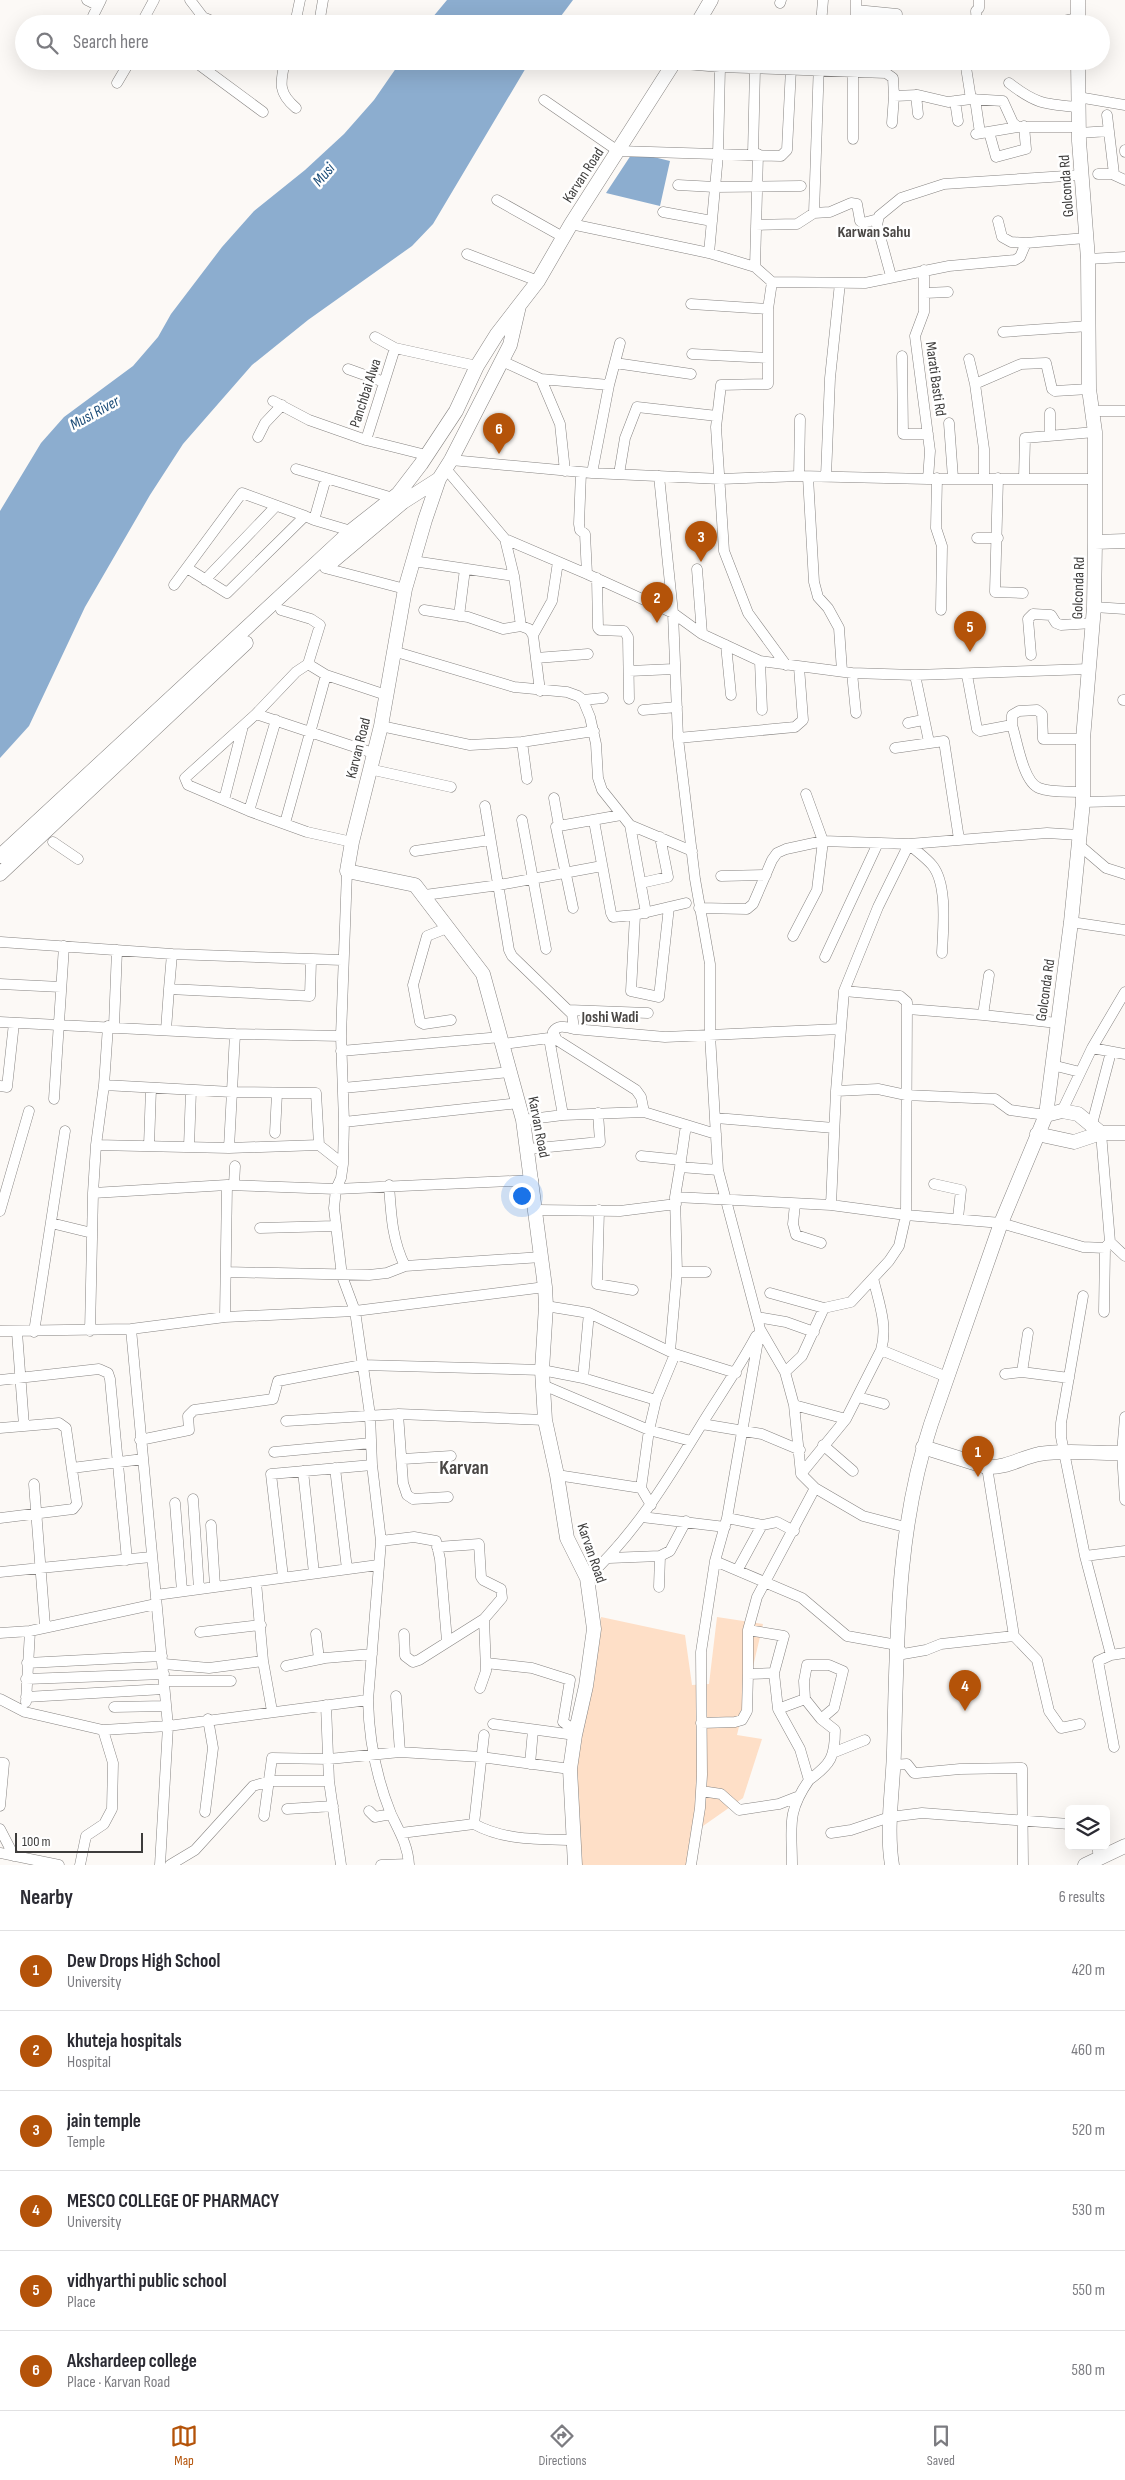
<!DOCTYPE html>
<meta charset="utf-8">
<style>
body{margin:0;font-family:"Sofia Sans Condensed",sans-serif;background:#f2f2f3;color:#2b2b33}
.controls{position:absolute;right:15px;bottom:15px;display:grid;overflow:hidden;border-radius:8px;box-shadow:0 5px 20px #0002}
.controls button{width:45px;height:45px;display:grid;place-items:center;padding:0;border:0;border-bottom:1px solid #e1e1e2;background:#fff;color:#2b2b33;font:25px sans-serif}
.scale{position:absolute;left:15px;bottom:12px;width:128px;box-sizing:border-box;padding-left:5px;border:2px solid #3d3c3b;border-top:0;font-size:14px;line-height:18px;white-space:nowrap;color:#3d3c3b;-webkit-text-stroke:4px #fff;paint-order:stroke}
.you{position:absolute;left:521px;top:1195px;width:18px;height:18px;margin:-12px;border:4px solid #fff;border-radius:50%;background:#1a73e8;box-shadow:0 0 0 8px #1a73e833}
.badge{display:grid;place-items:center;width:32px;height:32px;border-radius:50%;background:#b45309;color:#fff;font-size:16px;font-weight:700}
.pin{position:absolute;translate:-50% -41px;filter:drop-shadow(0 1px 2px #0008)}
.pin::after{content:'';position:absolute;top:26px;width:18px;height:15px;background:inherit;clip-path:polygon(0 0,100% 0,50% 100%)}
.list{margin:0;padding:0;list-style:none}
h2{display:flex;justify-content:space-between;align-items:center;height:65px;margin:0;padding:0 20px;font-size:21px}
h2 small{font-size:16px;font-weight:400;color:#7c7c81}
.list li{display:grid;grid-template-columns:32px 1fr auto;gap:15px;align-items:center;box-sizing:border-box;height:80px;padding:0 20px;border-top:1px solid #e1e1e2}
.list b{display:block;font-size:19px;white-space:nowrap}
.list p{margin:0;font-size:16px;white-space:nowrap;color:#7c7c81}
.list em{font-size:16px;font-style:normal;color:#7c7c81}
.icon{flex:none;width:28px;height:28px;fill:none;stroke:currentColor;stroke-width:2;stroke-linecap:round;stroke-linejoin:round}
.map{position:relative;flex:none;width:1125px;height:1865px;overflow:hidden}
.search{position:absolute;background:#fff;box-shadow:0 5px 20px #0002;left:15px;right:15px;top:15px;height:55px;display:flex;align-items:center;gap:12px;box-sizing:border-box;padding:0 18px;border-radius:28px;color:#7c7c81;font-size:19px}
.sheet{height:545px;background:#fff}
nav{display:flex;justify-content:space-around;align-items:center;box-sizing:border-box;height:70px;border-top:1px solid #e1e1e2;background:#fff;font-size:14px;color:#7c7c81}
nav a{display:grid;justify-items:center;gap:2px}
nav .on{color:#b45309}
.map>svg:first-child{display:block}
</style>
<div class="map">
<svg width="1125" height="1865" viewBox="0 0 1125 1865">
<rect width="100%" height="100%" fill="#fcf9f6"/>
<!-- green -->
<path fill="#fedfc7" d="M 601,1617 L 685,1635 L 692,1685 L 709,1684 L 717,1617 L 763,1624 L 737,1735 L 762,1739 L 743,1798 L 693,1833 L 689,1865 L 579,1865 L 575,1768 L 593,1684 Z"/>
<!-- water -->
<path fill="#8cadcf" d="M 447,0 L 573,0 L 555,24 L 427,24 Z
M 401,61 L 530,61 L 433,224 L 412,246 L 308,320 L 252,365 L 183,444 L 150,495 L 85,607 L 29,726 L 0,758 L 0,511 L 41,443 L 64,417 L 133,366 L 158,337 L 171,314 L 222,247 L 254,211 L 305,170 L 344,134 L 374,100 Z
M 633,152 L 670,161 L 660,206 L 606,193 Z"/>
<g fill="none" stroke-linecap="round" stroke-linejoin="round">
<defs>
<path id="street" d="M 87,0 L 97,5
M 190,0 L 203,17 L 219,24
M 780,3 L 781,0
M 856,10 L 897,14
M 94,24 L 93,16 L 101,0
M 141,24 L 154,0
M 295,24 L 300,0
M 319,24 L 323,0
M 821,24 L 823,0
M 856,24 L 856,0
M 977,24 L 976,11 L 979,8 L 979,0
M 1049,24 L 1078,18
M 194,61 L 263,112
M 285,61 C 280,83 278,93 296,108
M 674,63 L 720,67 L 886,73 L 893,78 L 894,96 L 918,95 L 948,102 L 971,99 L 965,61
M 117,83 L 130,61
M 1009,83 C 1036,104 1044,104 1078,107
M 916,95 L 918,114
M 1078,97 L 1125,105
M 971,99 L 1003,101 L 1013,123 L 1018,127 L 1078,127
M 975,99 L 980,133
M 544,100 L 618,151 L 781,156 L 787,150 L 791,68
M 955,101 L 958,121
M 1107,115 L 1114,174
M 892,123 L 894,96
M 989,132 L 996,157 L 1026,149 L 1024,126
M 1079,133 L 1109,131
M 976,134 L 1018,127
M 853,139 L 853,61
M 1125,150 L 1125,152
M 753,154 L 755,68
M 1098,174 L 1112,174 L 1125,180
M 678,185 L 715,187 L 801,186
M 497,200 L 563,237
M 663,212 L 712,221
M 814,213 L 830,212 L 851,203 L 857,204 L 860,221 L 863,223 L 878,219
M 998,221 L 1002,237 L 1011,242 L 1026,243
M 571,224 L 709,253 L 755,267 L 772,282 L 865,283 L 949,266 L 1015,260 L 1020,257 L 1026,243 L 1086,238
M 756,225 L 797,224 L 814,213 L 819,61
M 709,253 L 718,155 L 720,67
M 467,254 L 538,281
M 1088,259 L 1125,257
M 755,267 L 758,154
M 924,270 L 924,312 L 915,336 L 930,451 L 928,479
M 891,276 L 877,225 L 879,216 L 901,198 L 944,184 L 1081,175
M 772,282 L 768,309 L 768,384 L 721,385 L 716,427 L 724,551 L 748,613 L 786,665
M 925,293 L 948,292
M 691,304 L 768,309
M 1003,332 L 1089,326
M 375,337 L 395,348
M 692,354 L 767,358
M 902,356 L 903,434 L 928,434
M 969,359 L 975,384 L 1021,364 L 1046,363 L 1052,389 L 1055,391 L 1089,389
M 502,361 L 541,379 L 560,424 L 565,471
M 615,363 L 691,374
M 348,369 L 384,382
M 541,379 L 609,385
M 975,384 L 984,449 L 984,479
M 273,401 L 309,420 L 366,440
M 1093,411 L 1125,411
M 1050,413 L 1050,435
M 949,423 L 953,478
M 258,437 L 265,423 L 282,405
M 426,455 L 366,440 L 395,348 L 477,366
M 451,460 L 592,473 L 721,479 L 799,476 L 928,479 L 1094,479
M 296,469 L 393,498
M 446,469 L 505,539 L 587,574 L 673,613 L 702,634 L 760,661 L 852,673 L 915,675 L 1089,669
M 581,472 L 579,524 L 580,530 L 585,534 L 587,574
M 592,473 L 609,385 L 620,343
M 619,474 L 625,438 L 637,407 L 717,416
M 659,476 L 673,613 L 678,738 L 695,879 L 710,964 L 710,1035 L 718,1170 L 760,1329 L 785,1372 L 794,1405 L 801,1474 L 815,1488 L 863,1516 L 905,1527
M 799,476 L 800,419
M 826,476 L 830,378 L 840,283
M 808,477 L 814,582 L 818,597 L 828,608 L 839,628 L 842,671
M 326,478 L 314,520 L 351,531
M 937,478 L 936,528 L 942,546 L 941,610
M 998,478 L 995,592 L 1023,593
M 1024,478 L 1025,438 L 1095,432
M 977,538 L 998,538
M 505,539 L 514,576 L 521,626 L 529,629 L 533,635 L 540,691
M 413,561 L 514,576
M 187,568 L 227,593 L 305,516 L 314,520
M 325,568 L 405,589
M 697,569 L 702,634
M 597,578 L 598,628 L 600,630 L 624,631 L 628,637 L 629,699
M 205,580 L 276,506
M 174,585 L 242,493 L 305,516
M 1094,607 L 1125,609
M 281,610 L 311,619 L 320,625 L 308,664
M 424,610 L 468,617 L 503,629 L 521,626
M 459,616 L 465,569
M 533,635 L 552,601 L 558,562
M 726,645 L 731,695
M 393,651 L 514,687 L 567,692 L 578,696 L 583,700 L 590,717 L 596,744 L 598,778 L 602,790 L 630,825 L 692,851
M 1031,655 L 1028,619 L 1033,614 L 1051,615 L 1056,623 L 1061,625 L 1093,623
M 536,658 L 588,654
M 760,661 L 762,710
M 629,671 L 674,669
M 852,673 L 856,713
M 915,675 L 929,742
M 967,675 L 977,729 L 980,731 L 1012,725 C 1017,740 1023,782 1039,788 C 1052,793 1069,791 1083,792
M 583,700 L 603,698
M 1123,700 L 1125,700
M 643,710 L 677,707
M 256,714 L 373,753
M 908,723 L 923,720
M 1012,725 L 1012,715 L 1019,711 L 1037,710 L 1042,714 L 1043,739 L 1083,739
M 381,726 L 470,745 L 522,742 L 527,779
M 678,738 L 795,727 L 803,720 L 799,667
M 522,742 L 594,731
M 895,748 L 944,741 L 959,839
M 369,769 L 451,787
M 554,798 L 559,826 L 621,815
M 224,800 L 243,726
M 1083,802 L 1125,801
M 485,806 L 509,950 L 512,956 L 572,1014 L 574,1029 C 566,1027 558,1024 553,1032 L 557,1040 L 636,1090 L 641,1097 L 644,1112 L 716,1134
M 249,811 L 276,720
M 522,820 L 546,949
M 594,821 L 611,913 L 613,917 L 635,915 L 686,903
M 285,823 L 326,675
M 630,825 L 646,913
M 559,826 L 556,827 L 573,908
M 53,842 L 78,859
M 352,842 L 307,832 L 249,811 L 188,785 L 185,778 L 256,714 L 296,672 L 308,664 L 326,675 L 386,695
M 1078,844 L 1106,868 L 1125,874
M 415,851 L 490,840
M 347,871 L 341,1036 L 344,1122 L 343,1164 L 341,1178 L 336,1189 L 334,1208 L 342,1276 L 355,1311 L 370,1415 L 372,1465 L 381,1541 L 368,1700 C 369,1740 376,1777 391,1814 C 399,1831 408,1845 409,1865
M 721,876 L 766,875
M 641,883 L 668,877 L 660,837
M 425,895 L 499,885 L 602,866
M 699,908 L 747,909 L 753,904 L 772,860 L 777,853 L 786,849 L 823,841 L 909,844 L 1047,833 L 1079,835
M 635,915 L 631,991 L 659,997 L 669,907
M 1071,922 L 1125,930
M 447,928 L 427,936 L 413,985 L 420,1022 L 424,1024 L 451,1020
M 793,936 L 817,890 L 823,841 L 806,794
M 1,942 L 172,954 L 342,960
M 825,957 L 878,843
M 0,984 L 61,987
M 169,989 L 172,954
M 908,1009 L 983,1015 L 989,975
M 568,1010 L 648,1013
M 983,1015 L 1057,1023
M 0,1022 L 235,1034 L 341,1036
M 114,1026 L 117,950
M 574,1029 L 665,1037 L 841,1029
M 166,1030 L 169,989 L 310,996 L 311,960
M 503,1044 L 549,1038 L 563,1115 L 523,1120
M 1092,1048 L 1125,1054
M 341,1051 L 501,1037
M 1052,1065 L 1080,1072
M 104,1085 L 232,1092 L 316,1093 L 319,1145 L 343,1164
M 0,1086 L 7,1087 L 14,1023
M 343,1088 L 511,1072
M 836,1091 L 878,1089 L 906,1095 L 995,1099 L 1010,1110 L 1046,1115
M 54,1099 L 64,946
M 1062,1111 L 1092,1048 L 1125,992
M 563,1115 L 644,1112
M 716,1118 L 834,1128
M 344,1122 L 519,1103
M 1092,1124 L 1111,1052
M 686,1125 L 680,1167 L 718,1170
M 275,1133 L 277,1093
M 1101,1133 L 1110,1242 L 1105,1248
M 96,1145 L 229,1148 L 319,1145
M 149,1146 L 151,1088
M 189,1147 L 191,1090
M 229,1148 L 235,1034
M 528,1149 L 600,1142 L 598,1113
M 641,1156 L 681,1160
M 934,1184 L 961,1190 L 958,1218
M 234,1185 L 235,1166
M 389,1185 C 391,1214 392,1240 405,1266
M 93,1193 L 227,1185 L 336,1189 L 533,1180
M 675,1197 L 831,1205 L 906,1215 L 1001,1223 L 1083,1247 L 1105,1248 L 1104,1312
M 795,1204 L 793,1224 L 796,1235 L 821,1243
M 831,1205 L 836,1091 L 844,991 L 878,907 L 909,844 C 916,851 925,857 932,865 C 948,884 943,929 942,953
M 537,1210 L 620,1211 L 676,1204
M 599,1210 L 597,1284 L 633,1290
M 0,1211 L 29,1111
M 51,1223 L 92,1233
M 260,1228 L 335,1226
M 1110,1242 L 1125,1256
M 226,1272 L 369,1275 L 387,1273 L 405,1266 L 542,1257
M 677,1272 L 706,1272
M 873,1278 C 879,1303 888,1326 881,1350
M 770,1293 L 824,1308
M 1083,1296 L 1061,1423 L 1061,1437 L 1085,1556 L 1111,1655
M 546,1306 L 589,1313 L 675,1354 L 736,1373
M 225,1317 L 227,1185
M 757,1317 L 786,1322 L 814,1332
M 131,1329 L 168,1726 L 160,1865
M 0,1331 L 131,1329 L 225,1317 L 355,1311 L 545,1287
M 90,1331 L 93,1193 L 96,1145 L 104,1085 L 108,1026
M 34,1332 L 65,1131
M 670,1351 L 677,1272 L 675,1197 L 680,1167
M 785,1372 L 802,1356 L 824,1308 L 851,1302 L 889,1261 L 899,1246 L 906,1215 L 907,1002 L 900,996 L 844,991
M 1022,1372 L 1069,1378
M 1005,1374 L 1022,1372 L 1028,1333
M 583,1378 L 589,1313
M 0,1380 L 99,1369 L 108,1373 L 110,1379 L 127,1560
M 543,1385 L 649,1430 L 691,1441
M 858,1397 L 884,1404
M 794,1405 L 846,1419
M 398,1414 L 403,1483 L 407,1495 L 413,1499 L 448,1497
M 1125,1417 L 1122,1453 L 1125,1500
M 286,1421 L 398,1414 L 545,1420
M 702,1424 L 762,1434 L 800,1450
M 0,1428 L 24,1426 L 17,1332
M 140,1440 L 189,1430 L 188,1416 L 194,1410 L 273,1399 L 278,1381 L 362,1365 L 542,1370 L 583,1378 L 656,1400
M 823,1445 L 853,1471
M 274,1452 L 371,1443
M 403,1459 L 451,1456
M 987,1467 L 1014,1636 L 1037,1660 L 1049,1711 L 1061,1728 L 1080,1724
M 72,1468 L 143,1459
M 335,1468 L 347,1569
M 303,1471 L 314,1573
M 801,1474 L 846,1419 L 881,1350 L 947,1377
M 557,1475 L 641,1488
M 34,1484 L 45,1626
M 193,1499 L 199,1589
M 175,1503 L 182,1591
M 651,1505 L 641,1488 L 649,1430 L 656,1400 L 675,1354
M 642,1517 L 725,1527
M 0,1518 L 73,1509 L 77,1504 L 66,1428 L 59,1423 L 24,1426
M 727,1518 L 762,1525 L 777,1522 L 794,1531
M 211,1525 L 215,1586
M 381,1541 L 414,1537 L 436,1541 L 440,1559 L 447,1641
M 1085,1556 L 1125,1551
M 609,1558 L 660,1556 L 670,1551 L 686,1521
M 715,1561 L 802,1598 L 847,1636 L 897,1645 L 903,1654 L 926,1650 L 941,1644 L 1014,1636
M 738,1569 L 762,1525
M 0,1572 L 151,1557
M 283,1577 L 271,1474 L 372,1465
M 587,1578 C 634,1535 667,1481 700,1427 C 719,1396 739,1368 756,1336
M 256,1582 L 263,1661 L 272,1711
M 659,1587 L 660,1556
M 156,1595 L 378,1565
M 748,1630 L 748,1674 L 774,1673 L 784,1636 L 748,1630 L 757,1597 L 815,1488
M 200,1632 L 261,1625
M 0,1633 L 30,1631 L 156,1604
M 316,1634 L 319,1659
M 404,1634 L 405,1656 L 413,1662 L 419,1660 L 484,1619 L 502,1598 L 501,1589 L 483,1580 L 481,1577 L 479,1544 L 437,1547
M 27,1663 L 162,1656
M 486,1663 L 532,1668 L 570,1680 L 563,1722 L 576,1731
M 164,1664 L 209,1668 L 263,1661
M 286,1666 L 325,1658 L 372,1654
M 774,1673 L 778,1709 L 805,1699 L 804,1681 L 807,1665 L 829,1665 L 843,1671 L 834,1708 L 821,1719 L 805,1699
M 26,1679 L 164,1674
M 164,1681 L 231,1681
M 480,1688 L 486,1671 L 484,1619
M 396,1696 L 400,1752
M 26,1697 L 164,1689
M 0,1699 L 25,1712 L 103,1730 L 168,1726 L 368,1700
M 26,1702 L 30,1631
M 326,1705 L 329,1781 L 341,1865
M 114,1707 L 166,1706
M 778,1709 L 800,1749 L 809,1780 C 831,1764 835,1757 835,1730 L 821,1719
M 701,1723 L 735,1722 L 742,1720 L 747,1711 L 748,1674
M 493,1724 L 575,1735
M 1114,1747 L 1098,1661 L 1111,1655 L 1125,1653
M 835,1752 L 865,1740
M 0,1763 L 4,1763 L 0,1806
M 530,1764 L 533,1730
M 893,1765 L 907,1764 L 914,1773 L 917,1773 L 960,1769 L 1022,1768 L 1023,1865
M 701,1791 L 721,1794 L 739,1810 L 779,1804 L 797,1797
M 287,1809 L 333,1806
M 369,1811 L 375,1817 L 391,1814
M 205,1812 L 213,1748 L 208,1719
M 264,1816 L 272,1758 L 329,1759 L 400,1752 L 481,1757 L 570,1769
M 474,1824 C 505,1841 539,1839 574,1840
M 0,1829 L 14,1856
M 401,1833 L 474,1824 L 484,1735
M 831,1833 L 851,1830 L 890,1817 L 922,1813 L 1069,1824
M 1097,1846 L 1099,1857
M 0,1853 L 59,1865
M 80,1865 L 86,1836 L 104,1824 L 112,1809 L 113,1763 L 103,1730
M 170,1865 L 195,1850 L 253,1786 L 270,1781 L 329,1781
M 381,1865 L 409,1864
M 691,1865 L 700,1808 L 702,1775 L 701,1652 L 715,1561 L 727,1518 L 760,1329
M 792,1865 C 792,1827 786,1813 809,1780"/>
<path id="secondary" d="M 1078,0 L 1078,24
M 697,24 L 711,0
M 519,306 L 510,345 L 451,460 L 439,479 L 425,520 L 405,589 L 381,726 L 352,842 L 347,871 L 415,885 L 483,974 L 523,1120 L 545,1287 L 546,1306 L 542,1370 L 545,1420 L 557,1475 L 567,1538 L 587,1578 L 594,1629 L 586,1686 L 575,1735 L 570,1769 L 575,1865
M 1095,542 L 1125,541
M 327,566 L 403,502 L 439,479
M 0,856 L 351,531 L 398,494 L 421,464 L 456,411 L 477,366 L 497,334 L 538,281 L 571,224 L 675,61
M 0,874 L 246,643
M 1046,1115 L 1062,1111 L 1078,1114 L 1101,1133 L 1125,1133
M 1037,1134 L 1074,1142 L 1101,1133
M 923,1447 L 987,1467 C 1007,1468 1020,1458 1039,1454 C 1068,1449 1096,1454 1125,1453
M 892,1865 C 886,1828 893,1788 894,1751 C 897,1641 896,1529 931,1424 L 1001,1223 L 1046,1115 L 1071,922 L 1083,802 L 1083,739 L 1094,607 L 1095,542 L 1095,432 L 1089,389 L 1088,259 L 1079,141 L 1078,61
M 1085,1865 L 1125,1846"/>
</defs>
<!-- street casing -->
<use href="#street" stroke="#878482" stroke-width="11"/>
<!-- secondary casing -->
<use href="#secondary" stroke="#878482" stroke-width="15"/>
<!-- street -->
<use href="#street" stroke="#fff" stroke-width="10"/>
<!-- secondary -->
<use href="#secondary" stroke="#fff" stroke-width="14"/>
</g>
<g text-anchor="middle" stroke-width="5" stroke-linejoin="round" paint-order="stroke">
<!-- street labels -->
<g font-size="15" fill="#3d3c3b" stroke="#fff">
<text transform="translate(583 175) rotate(-57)" y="5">Karvan Road</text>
<text transform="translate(1066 186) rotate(-94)" y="5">Golconda Rd</text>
<text transform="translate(936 379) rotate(82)" y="5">Marati Basti Rd</text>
<text transform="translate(365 393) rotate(-72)" y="5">Panchbai Alwa</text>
<text transform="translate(1078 588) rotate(-88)" y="5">Golconda Rd</text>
<text transform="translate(358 748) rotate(-76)" y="5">Karvan Road</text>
<text transform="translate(1045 990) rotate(-82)" y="5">Golconda Rd</text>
<text transform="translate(539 1127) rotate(79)" y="5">Karvan Road</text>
<text transform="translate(592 1553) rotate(71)" y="5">Karvan Road</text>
</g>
<!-- water labels -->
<g font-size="16" font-style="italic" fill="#1b4c78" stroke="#fff">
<text transform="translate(323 174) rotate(-49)" y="6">Musi</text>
<text transform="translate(94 412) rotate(-29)" y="6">Musi River</text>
</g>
<!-- neighbourhood labels -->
<g font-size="16" font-weight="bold" fill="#4a4745" stroke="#fff">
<text x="874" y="237">Karwan Sahu</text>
<text x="610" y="1022">Joshi Wadi</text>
</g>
<!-- district labels -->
<g font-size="20" font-weight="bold" fill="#4a4745" stroke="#fff">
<text x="464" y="1474">Karvan</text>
</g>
</g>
</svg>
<div class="controls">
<button><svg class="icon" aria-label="layers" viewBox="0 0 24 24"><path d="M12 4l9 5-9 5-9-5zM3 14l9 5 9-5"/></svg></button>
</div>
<div class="scale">100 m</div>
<div class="you"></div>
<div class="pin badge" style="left:978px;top:1477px">1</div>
<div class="pin badge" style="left:657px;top:623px">2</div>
<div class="pin badge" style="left:701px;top:562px">3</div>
<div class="pin badge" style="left:965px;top:1711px">4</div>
<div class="pin badge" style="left:970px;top:652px">5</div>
<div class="pin badge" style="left:499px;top:454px">6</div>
<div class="search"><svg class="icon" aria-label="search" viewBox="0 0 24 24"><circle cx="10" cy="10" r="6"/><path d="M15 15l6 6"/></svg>Search here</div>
</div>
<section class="sheet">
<h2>Nearby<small>6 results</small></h2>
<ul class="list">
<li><span class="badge">1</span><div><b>Dew Drops High School</b><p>University</p></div><em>420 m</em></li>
<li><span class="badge">2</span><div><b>khuteja hospitals</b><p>Hospital</p></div><em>460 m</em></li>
<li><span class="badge">3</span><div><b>jain temple</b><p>Temple</p></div><em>520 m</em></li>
<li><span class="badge">4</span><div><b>MESCO COLLEGE OF PHARMACY</b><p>University</p></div><em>530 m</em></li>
<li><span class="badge">5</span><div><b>vidhyarthi public school</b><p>Place</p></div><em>550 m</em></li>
<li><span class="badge">6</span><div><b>Akshardeep college</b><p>Place · Karvan Road</p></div><em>580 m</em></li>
</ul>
</section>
<nav>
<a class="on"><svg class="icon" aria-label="map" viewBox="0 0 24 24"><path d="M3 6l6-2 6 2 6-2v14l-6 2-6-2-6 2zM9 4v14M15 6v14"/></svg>Map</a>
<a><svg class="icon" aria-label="directions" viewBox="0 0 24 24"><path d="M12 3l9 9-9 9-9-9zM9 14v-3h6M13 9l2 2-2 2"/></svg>Directions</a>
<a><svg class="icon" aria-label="saved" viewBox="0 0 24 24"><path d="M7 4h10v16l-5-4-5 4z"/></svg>Saved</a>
</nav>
